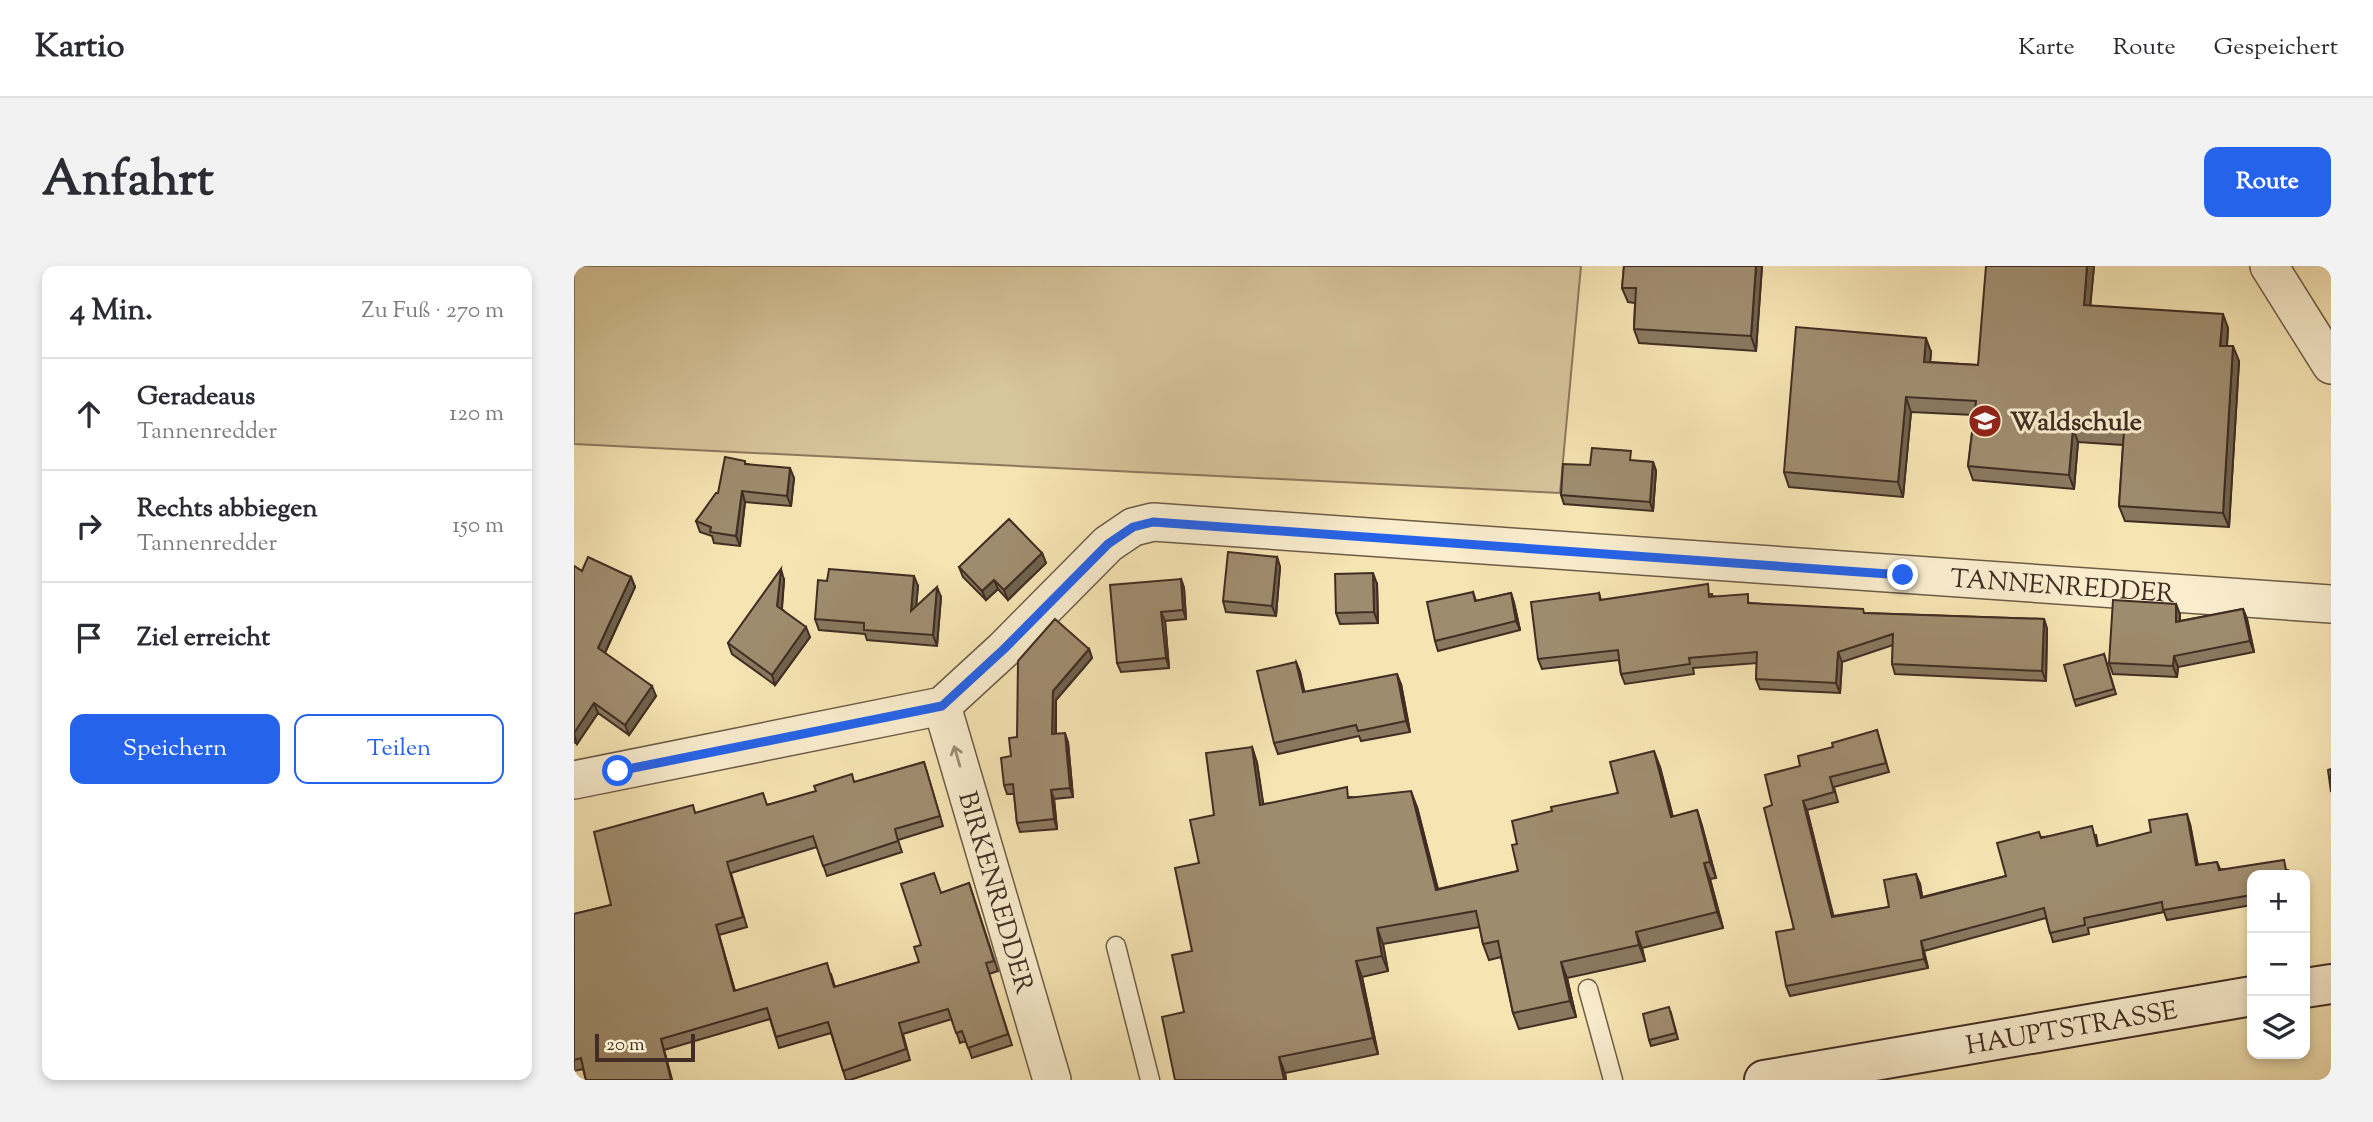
<!DOCTYPE html>
<html lang="de">
<meta charset="utf-8">
<style>
body{margin:0;font-family:"Sorts Mill Goudy",serif;background:#f2f2f3;color:#2b2b33}
.controls{position:absolute;right:21px;bottom:21px;display:grid;overflow:hidden;border-radius:14px;box-shadow:0 4px 10px #0003}
.controls button{width:63px;height:63px;display:grid;place-items:center;padding:0;border:0;border-bottom:2px solid #e1e1e2;background:#fff;color:#2b2b33;font:35px sans-serif}
.scale{position:absolute;left:21px;bottom:18px;width:100px;box-sizing:border-box;padding-left:7px;border:4px solid #412d23;border-top:0;font-size:19px;line-height:24px;white-space:nowrap;color:#412d23;-webkit-text-stroke:5px #f9edce;paint-order:stroke}
.stop{position:absolute;width:21px;height:21px;margin:-16px;border:5px solid #2563eb;border-radius:50%;background:#fff}
.stop.end{background:#2563eb;border-color:#fff;box-shadow:0 2px 7px #0008}
.list{margin:0;padding:0;list-style:none}
h2{display:flex;justify-content:space-between;align-items:center;height:91px;margin:0;padding:0 28px;font-size:30px}
h2 small{font-size:23px;font-weight:400;color:#7c7c81}
.list li{display:grid;grid-template-columns:46px 1fr auto;gap:21px;align-items:center;box-sizing:border-box;height:112px;padding:0 28px;border-top:2px solid #e1e1e2}
.list b{display:block;font-size:26px;white-space:nowrap}
.list p{margin:0;font-size:23px;white-space:nowrap;color:#7c7c81}
.list em{font-size:23px;font-style:normal;color:#7c7c81}
.actions{display:flex;gap:14px;padding:21px 28px}
.actions a{flex:1;padding:16px 0;border:2px solid #2563eb;border-radius:14px;text-align:center;font-size:24px;color:#2563eb}
.actions .main{background:#2563eb;color:#fff}
.icon{flex:none;width:38px;height:38px;fill:none;stroke:currentColor;stroke-width:2;stroke-linecap:round;stroke-linejoin:round}
.map{position:relative;flex:none;width:1757px;height:814px;overflow:hidden;border-radius:14px}
header{display:flex;align-items:center;gap:42px;box-sizing:border-box;height:98px;padding:0 35px;background:#fff;border-bottom:2px solid #e1e1e2}
header strong{font-size:33px}
nav{display:flex;gap:38px;margin-inline-start:auto;font-size:24px}
.intro{display:flex;align-items:center;justify-content:space-between;box-sizing:border-box;height:168px;padding:0 42px}
h1{margin:0;font-size:49px}
.button{padding:18px 32px;border-radius:14px;background:#2563eb;color:#fff;font-size:24px;font-weight:700}
main{display:flex;gap:42px;padding:0 42px}
aside{flex:1;background:#fff;border-radius:14px;box-shadow:0 4px 10px #0003}
.map>svg:first-child{display:block}
</style>
<header>
<strong>Kartio</strong>
<nav><a>Karte</a><a>Route</a><a>Gespeichert</a></nav>
</header>
<div class="intro"><h1>Anfahrt</h1><a class="button">Route</a></div>
<main>
<aside>
<h2>4 Min.<small>Zu Fuß · 270 m</small></h2>
<ul class="list">
<li><svg class="icon" aria-label="ahead" viewBox="0 0 24 24"><path d="M12 20V5M6 11l6-6 6 6"/></svg><div><b>Geradeaus</b><p>Tannenredder</p></div><em>120 m</em></li>
<li><svg class="icon" aria-label="right" viewBox="0 0 24 24"><path d="M7 20v-9h11M14 6l5 5-5 5"/></svg><div><b>Rechts abbiegen</b><p>Tannenredder</p></div><em>150 m</em></li>
<li><svg class="icon" aria-label="arrive" viewBox="0 0 24 24"><path d="M6 21V4h12l-3 4 3 4H6"/></svg><div><b>Ziel erreicht</b></div></li>
</ul>
<div class="actions"><a class="main">Speichern</a><a>Teilen</a></div>
</aside>
<div class="map">
<svg width="1757" height="814" viewBox="0 0 1757 814">
<rect width="100%" height="100%" fill="#f6e4b3"/>
<filter id="stains"><feTurbulence type="fractalNoise" baseFrequency=".00286" numOctaves="4"/><feColorMatrix values="0 0 0 0 .2 0 0 0 0 .09 0 0 0 0 .02 0 0 0 .5 -.17"/></filter>
<radialGradient id="worn" r=".72"><stop offset=".6" stop-color="#630" stop-opacity="0"/><stop offset="1" stop-color="#630" stop-opacity=".3"/></radialGradient>
<!-- green -->
<path fill="#d7c59b" stroke="#8c795f" stroke-width="2" d="M 0,0 L 1007,0 L 986,227 L 0,178 Z"/>
<g fill="none" stroke-linecap="round" stroke-linejoin="round">
<defs>
<path id="lane" d="M 542,680 L 576,814
M 1014,723 L 1039,814"/>
<g id="street">
<path d="M 1695,0 L 1757,99"/>
<path id="s1" d="M 368,440 L 478,814"/>
<path id="s2" d="M 0,514 L 368,440 L 430,383 L 534,278 L 559,261 L 579,256 L 1757,338"/>
</g>
<g id="secondary">
<path d="M 1731,722 L 1757,718"/>
<path id="s3" d="M 1190,814 L 1678,730"/>
</g>
</defs>
<!-- lane casing -->
<use href="#lane" stroke="#6e5b47" stroke-width="21"/>
<!-- street casing -->
<use href="#street" stroke="#6e5b47" stroke-width="40"/>
<!-- secondary casing -->
<use href="#secondary" stroke="#412d23" stroke-width="42"/>
<!-- lane -->
<use href="#lane" stroke="#f9edce" stroke-width="18"/>
<!-- street -->
<use href="#street" stroke="#f9edce" stroke-width="37"/>
<!-- secondary -->
<use href="#secondary" stroke="#f9edce" stroke-width="38"/>
</g>
<!-- wall -->
<path fill="#89785f" stroke="#412d23" stroke-width="2" d="M 1050,0 L 1188,0 L 1182,85 L 1065,77 L 1060,63 L 1061,37 L 1054,36 L 1048,22 Z
M 1520,0 L 1516,40 L 1654,62 L 1653,80 L 1665,95 L 1655,261 L 1551,255 L 1545,240 L 1549,179 L 1504,176 L 1500,223 L 1399,214 L 1394,200 L 1400,149 L 1337,146 L 1329,231 L 1215,221 L 1210,206 L 1357,86 L 1356,96 L 1404,99 Z
M 1060,195 L 1079,196 L 1082,205 L 1079,245 L 990,238 L 987,229 L 1016,199 Z
M 173,198 L 220,212 L 217,240 L 171,236 L 166,280 L 140,277 L 138,270 L 126,266 L 122,255 L 144,227 Z
M 468,287 L 472,297 L 434,334 L 424,323 L 412,334 L 389,311 L 385,301 Z
M 703,291 L 706,301 L 702,350 L 652,346 L 649,335 Z
M 0,300 L 8,305 L 57,311 L 61,321 L 31,387 L 82,430 L 55,469 L 24,447 L 3,478 L 0,476 Z
M 607,313 L 610,322 L 612,353 L 591,355 L 595,402 L 547,406 L 543,397 Z
M 210,314 L 208,343 L 236,371 L 201,419 L 158,388 L 154,377 Z
M 803,318 L 804,357 L 766,358 L 762,347 Z
M 344,320 L 342,340 L 367,331 L 363,380 L 293,374 L 291,368 L 245,364 L 241,353 Z
M 899,326 L 902,335 L 937,327 L 940,337 L 946,364 L 864,385 L 861,375 Z
M 1025,327 L 1027,334 L 1138,328 L 1138,330 L 1177,337 L 1290,347 L 1470,353 L 1473,363 L 1472,415 L 1321,408 L 1318,398 L 1319,379 L 1268,396 L 1266,427 L 1186,423 L 1182,413 L 1183,397 L 1119,402 L 1120,408 L 1051,418 L 1047,408 L 1045,394 L 968,403 L 964,393 Z
M 1602,338 L 1606,349 L 1606,355 L 1669,343 L 1673,353 L 1680,386 L 1604,401 L 1603,411 L 1539,408 L 1535,397 Z
M 515,383 L 518,392 L 482,434 L 482,467 L 494,476 L 499,531 L 480,533 L 483,563 L 446,566 L 443,557 L 440,528 L 433,528 L 430,519 L 443,471 Z
M 1530,388 L 1542,428 L 1502,440 L 1500,434 Z
M 722,396 L 726,406 L 730,426 L 827,418 L 836,466 L 787,475 L 785,470 L 704,488 L 700,477 Z
M 1303,464 L 1315,506 L 1260,521 L 1264,536 L 1233,544 L 1259,650 L 1315,641 L 1346,618 L 1348,631 L 1432,610 L 1467,571 L 1522,569 L 1524,580 L 1616,558 L 1624,599 L 1643,596 L 1646,603 L 1714,604 L 1715,609 L 1678,609 L 1678,639 L 1593,654 L 1590,646 L 1514,662 L 1515,668 L 1479,676 L 1472,652 L 1350,685 L 1354,702 L 1216,730 L 1212,720 L 1220,663 L 1198,539 L 1226,500 L 1259,481 Z
M 678,481 L 683,497 L 689,538 L 777,531 L 843,541 L 864,623 L 944,605 L 943,578 L 978,545 L 1044,527 L 1086,501 L 1099,551 L 1123,544 L 1128,560 L 1142,612 L 1136,613 L 1149,662 L 1068,682 L 1071,695 L 993,712 L 1002,751 L 945,763 L 939,747 L 927,691 L 915,694 L 909,678 L 906,661 L 809,678 L 814,705 L 788,711 L 804,788 L 711,807 L 712,814 L 601,814 L 618,685 L 640,549 Z
M 350,496 L 369,560 L 324,574 L 328,586 L 253,610 L 243,581 L 157,607 L 173,661 L 145,669 L 161,725 L 257,708 L 261,721 L 345,696 L 347,679 L 367,627 L 395,617 L 424,705 L 415,708 L 438,779 L 398,792 L 392,775 L 386,777 L 378,753 L 329,768 L 336,794 L 276,814 L 272,814 L 257,767 L 205,782 L 196,753 L 90,784 L 98,814 L 12,814 L 9,803 L 0,805 L 0,648 L 37,639 L 122,547 L 193,539 L 281,516 Z
M 1097,747 L 1104,773 L 1077,780 L 1075,774 Z"/>
<!-- shaded-wall -->
<path fill="#6f624d" stroke="#412d23" stroke-width="2" d="M 1182,0 L 1188,0 L 1182,85 L 1177,70 Z
M 1513,0 L 1520,0 L 1515,54 L 1510,39 Z
M 1649,48 L 1654,62 L 1652,94 L 1646,80 Z
M 1352,72 L 1357,86 L 1355,110 L 1350,96 Z
M 1659,80 L 1665,95 L 1655,261 L 1649,247 Z
M 1332,131 L 1337,146 L 1329,231 L 1324,216 Z
M 1499,162 L 1504,176 L 1500,223 L 1495,209 Z
M 1079,196 L 1082,205 L 1079,245 L 1076,236 Z
M 216,202 L 220,212 L 217,240 L 213,230 Z
M 168,225 L 171,236 L 166,280 L 162,270 Z
M 468,287 L 472,297 L 434,334 L 430,324 Z
M 703,291 L 706,301 L 702,350 L 698,340 Z
M 207,303 L 210,314 L 207,351 L 203,340 Z
M 799,307 L 803,318 L 804,357 L 800,346 Z
M 340,310 L 344,320 L 341,356 L 337,345 Z
M 57,311 L 61,321 L 28,393 L 24,382 Z
M 607,313 L 610,322 L 612,353 L 609,344 Z
M 420,314 L 424,323 L 412,334 L 408,325 Z
M 363,321 L 367,331 L 363,380 L 359,369 Z
M 937,327 L 940,337 L 946,364 L 942,355 Z
M 1602,338 L 1606,349 L 1605,366 L 1602,356 Z
M 1669,343 L 1673,353 L 1680,386 L 1676,375 Z
M 587,346 L 591,355 L 595,402 L 592,392 Z
M 1470,353 L 1473,363 L 1472,415 L 1468,405 Z
M 232,361 L 236,371 L 201,419 L 198,409 Z
M 515,383 L 518,392 L 482,434 L 481,477 L 478,468 L 479,425 Z
M 1264,386 L 1268,396 L 1266,427 L 1262,417 Z
M 1600,390 L 1604,401 L 1603,411 L 1599,400 Z
M 722,396 L 726,406 L 733,437 L 729,426 Z
M 823,408 L 827,418 L 836,466 L 832,455 Z
M 78,420 L 82,430 L 55,469 L 51,459 Z
M 20,437 L 24,447 L 3,478 L 0,467 Z
M 491,467 L 494,476 L 499,531 L 496,522 Z
M 678,481 L 683,497 L 692,555 L 686,539 Z
M 1080,485 L 1086,501 L 1103,567 L 1097,551 Z
M 477,524 L 480,533 L 483,563 L 480,553 Z
M 837,525 L 843,541 L 868,640 L 862,624 Z
M 1229,535 L 1233,544 L 1262,660 L 1258,651 Z
M 1123,544 L 1128,560 L 1142,612 L 1136,596 Z
M 1613,548 L 1616,558 L 1625,609 L 1622,599 Z
M 1130,597 L 1136,613 L 1149,662 L 1143,646 Z
M 1342,608 L 1346,618 L 1350,641 L 1347,632 Z
M 142,659 L 145,669 L 164,736 L 160,725 Z
M 803,662 L 809,678 L 814,705 L 808,690 Z
M 1062,666 L 1068,682 L 1071,695 L 1065,679 Z
M 1347,675 L 1350,685 L 1354,702 L 1350,693 Z
M 782,695 L 788,711 L 804,788 L 799,772 Z
M 987,696 L 993,712 L 1002,751 L 996,735 Z
M 87,773 L 90,784 L 98,814 L 97,814 Z
M 705,791 L 711,807 L 712,814 L 710,814 Z"/>
<!-- building -->
<path fill="#9f8c6e" stroke="#412d23" stroke-width="2" d="M 1050,0 L 1182,0 L 1177,70 L 1060,63 L 1062,22 L 1048,22 Z
M 1412,0 L 1513,0 L 1510,39 L 1649,48 L 1646,80 L 1659,80 L 1649,247 L 1545,240 L 1550,165 L 1499,162 L 1495,209 L 1394,200 L 1402,135 L 1332,131 L 1324,216 L 1210,206 L 1222,61 L 1352,72 L 1350,96 L 1404,99 Z
M 1018,182 L 1057,185 L 1056,194 L 1079,196 L 1076,236 L 987,229 L 989,198 L 1016,199 Z
M 151,191 L 171,195 L 171,198 L 216,202 L 213,230 L 168,225 L 162,270 L 136,266 L 137,261 L 122,255 L 142,227 L 144,227 Z
M 435,253 L 468,287 L 430,324 L 420,314 L 408,325 L 385,301 Z
M 654,286 L 703,291 L 698,340 L 649,335 Z
M 14,291 L 57,311 L 24,382 L 78,420 L 51,459 L 20,437 L 0,467 L 0,300 L 8,305 Z
M 207,303 L 203,340 L 232,361 L 198,409 L 154,377 Z
M 255,303 L 340,310 L 337,345 L 363,321 L 359,369 L 290,364 L 290,357 L 241,353 L 244,314 L 253,315 Z
M 799,307 L 800,346 L 762,347 L 761,308 Z
M 607,313 L 609,344 L 587,346 L 592,392 L 543,397 L 536,319 Z
M 1134,318 L 1135,331 L 1174,328 L 1174,337 L 1289,343 L 1290,347 L 1470,353 L 1468,405 L 1318,398 L 1319,368 L 1264,386 L 1262,417 L 1182,413 L 1183,386 L 1115,392 L 1116,398 L 1047,408 L 1044,384 L 964,393 L 957,336 L 1025,327 L 1026,334 Z
M 899,326 L 901,335 L 937,327 L 942,355 L 861,375 L 853,336 Z
M 1539,334 L 1602,338 L 1602,356 L 1669,343 L 1676,375 L 1600,390 L 1599,400 L 1535,397 Z
M 481,353 L 515,383 L 479,425 L 478,468 L 491,467 L 496,522 L 477,524 L 480,553 L 443,557 L 439,518 L 430,519 L 427,492 L 437,490 L 435,472 L 443,471 L 444,395 Z
M 1530,388 L 1540,423 L 1500,434 L 1490,399 Z
M 722,396 L 729,426 L 823,408 L 832,455 L 784,465 L 782,459 L 700,477 L 683,405 Z
M 1303,464 L 1312,497 L 1256,511 L 1260,526 L 1229,535 L 1258,651 L 1315,641 L 1310,614 L 1342,608 L 1347,632 L 1432,610 L 1423,577 L 1465,566 L 1467,572 L 1518,560 L 1523,580 L 1577,566 L 1575,554 L 1613,548 L 1622,599 L 1643,596 L 1645,604 L 1710,594 L 1713,609 L 1678,609 L 1678,630 L 1678,629 L 1589,644 L 1588,636 L 1510,652 L 1511,659 L 1476,667 L 1470,642 L 1347,675 L 1350,693 L 1212,720 L 1202,666 L 1220,663 L 1190,542 L 1198,539 L 1191,509 L 1226,500 L 1224,490 L 1259,481 L 1258,477 Z
M 678,481 L 686,539 L 773,521 L 774,532 L 837,525 L 862,624 L 944,605 L 938,579 L 943,578 L 938,555 L 978,545 L 977,541 L 1044,527 L 1036,496 L 1080,485 L 1097,551 L 1123,544 L 1136,596 L 1130,597 L 1143,646 L 1062,666 L 1065,679 L 987,696 L 996,735 L 939,747 L 924,675 L 909,678 L 902,645 L 803,662 L 808,690 L 782,695 L 799,772 L 705,791 L 710,814 L 601,814 L 588,751 L 610,746 L 598,689 L 618,685 L 601,602 L 625,597 L 616,554 L 640,549 L 632,487 Z
M 350,496 L 366,550 L 321,563 L 324,575 L 249,600 L 239,570 L 153,596 L 169,651 L 142,659 L 160,725 L 253,697 L 260,721 L 345,696 L 340,681 L 347,679 L 327,618 L 360,607 L 367,627 L 395,617 L 420,695 L 412,697 L 434,768 L 394,782 L 388,765 L 382,767 L 374,743 L 325,757 L 332,783 L 269,805 L 254,756 L 202,771 L 193,742 L 87,773 L 97,814 L 12,814 L 7,792 L 0,794 L 0,648 L 37,639 L 20,566 L 119,539 L 121,547 L 189,527 L 193,539 L 242,525 L 240,520 L 278,508 L 280,516 Z
M 1757,503 L 1757,526 L 1754,504 Z
M 1095,741 L 1102,767 L 1075,774 L 1069,748 Z"/>
<!-- one-way arrows -->
<defs><path id="oneway-shaft" d="M-6 0H5M1.5-3L5.5 0L1.5 3" fill="none" stroke-width="1.6" stroke-linecap="round" stroke-linejoin="round" transform="scale(1.75)"/></defs>
<use stroke="#9d8d78" href="#oneway-shaft" transform="translate(383 490) rotate(-106)"/>
<g fill="none" stroke-linecap="round" stroke-linejoin="round">
<!-- route -->
<path stroke="#2563eb" stroke-width="9" d="M 44,505 L 368,440 L 430,383 L 534,278 L 559,261 L 579,256 L 1329,309"/>
</g>
<!-- icons -->
<defs>
<symbol id="school-disc" viewBox="-11 -11 22 22"><circle r="9.5" fill="#8f2418" stroke="#f9edce"/><path d="M0-5L7-2L0 1L-7-2ZM-4 1L0 2.5L4 1V4Q0 6-4 4Z" fill="#fff"/></symbol>
</defs>
<g fill-rule="evenodd">
<use href="#school-disc" x="1392" y="136" width="38" height="38"/>
</g>
<g text-anchor="middle" stroke-width="6" stroke-linejoin="round" paint-order="stroke">
<!-- poi labels -->
<g font-size="26" font-weight="bold" fill="#412d23" stroke="#f9edce" text-anchor="start">
<text x="1436" y="164">Waldschule</text>
</g>
<!-- street labels -->
<g font-size="26" fill="#412d23" stroke="#f9edce">
<text dy="9" stroke="none"><textPath href="#s2" startOffset="1570">TANNENREDDER</textPath></text>
<text dy="9" stroke="none"><textPath href="#s1" startOffset="194">BIRKENREDDER</textPath></text>
<text dy="9" stroke="none"><textPath href="#s3" startOffset="312">HAUPTSTRASSE</textPath></text>
</g>
</g>
<rect width="100%" height="100%" filter="url(#stains)"/>
<rect width="100%" height="100%" fill="url(#worn)"/>
</svg>
<div class="controls">
<button>+</button>
<button>−</button>
<button><svg class="icon" aria-label="layers" viewBox="0 0 24 24"><path d="M12 4l9 5-9 5-9-5zM3 14l9 5 9-5"/></svg></button>
</div>
<div class="scale">20 m</div>
<div class="stop" style="left:44px;top:505px"></div>
<div class="stop end" style="left:1329px;top:309px"></div>
</div>
</main>
